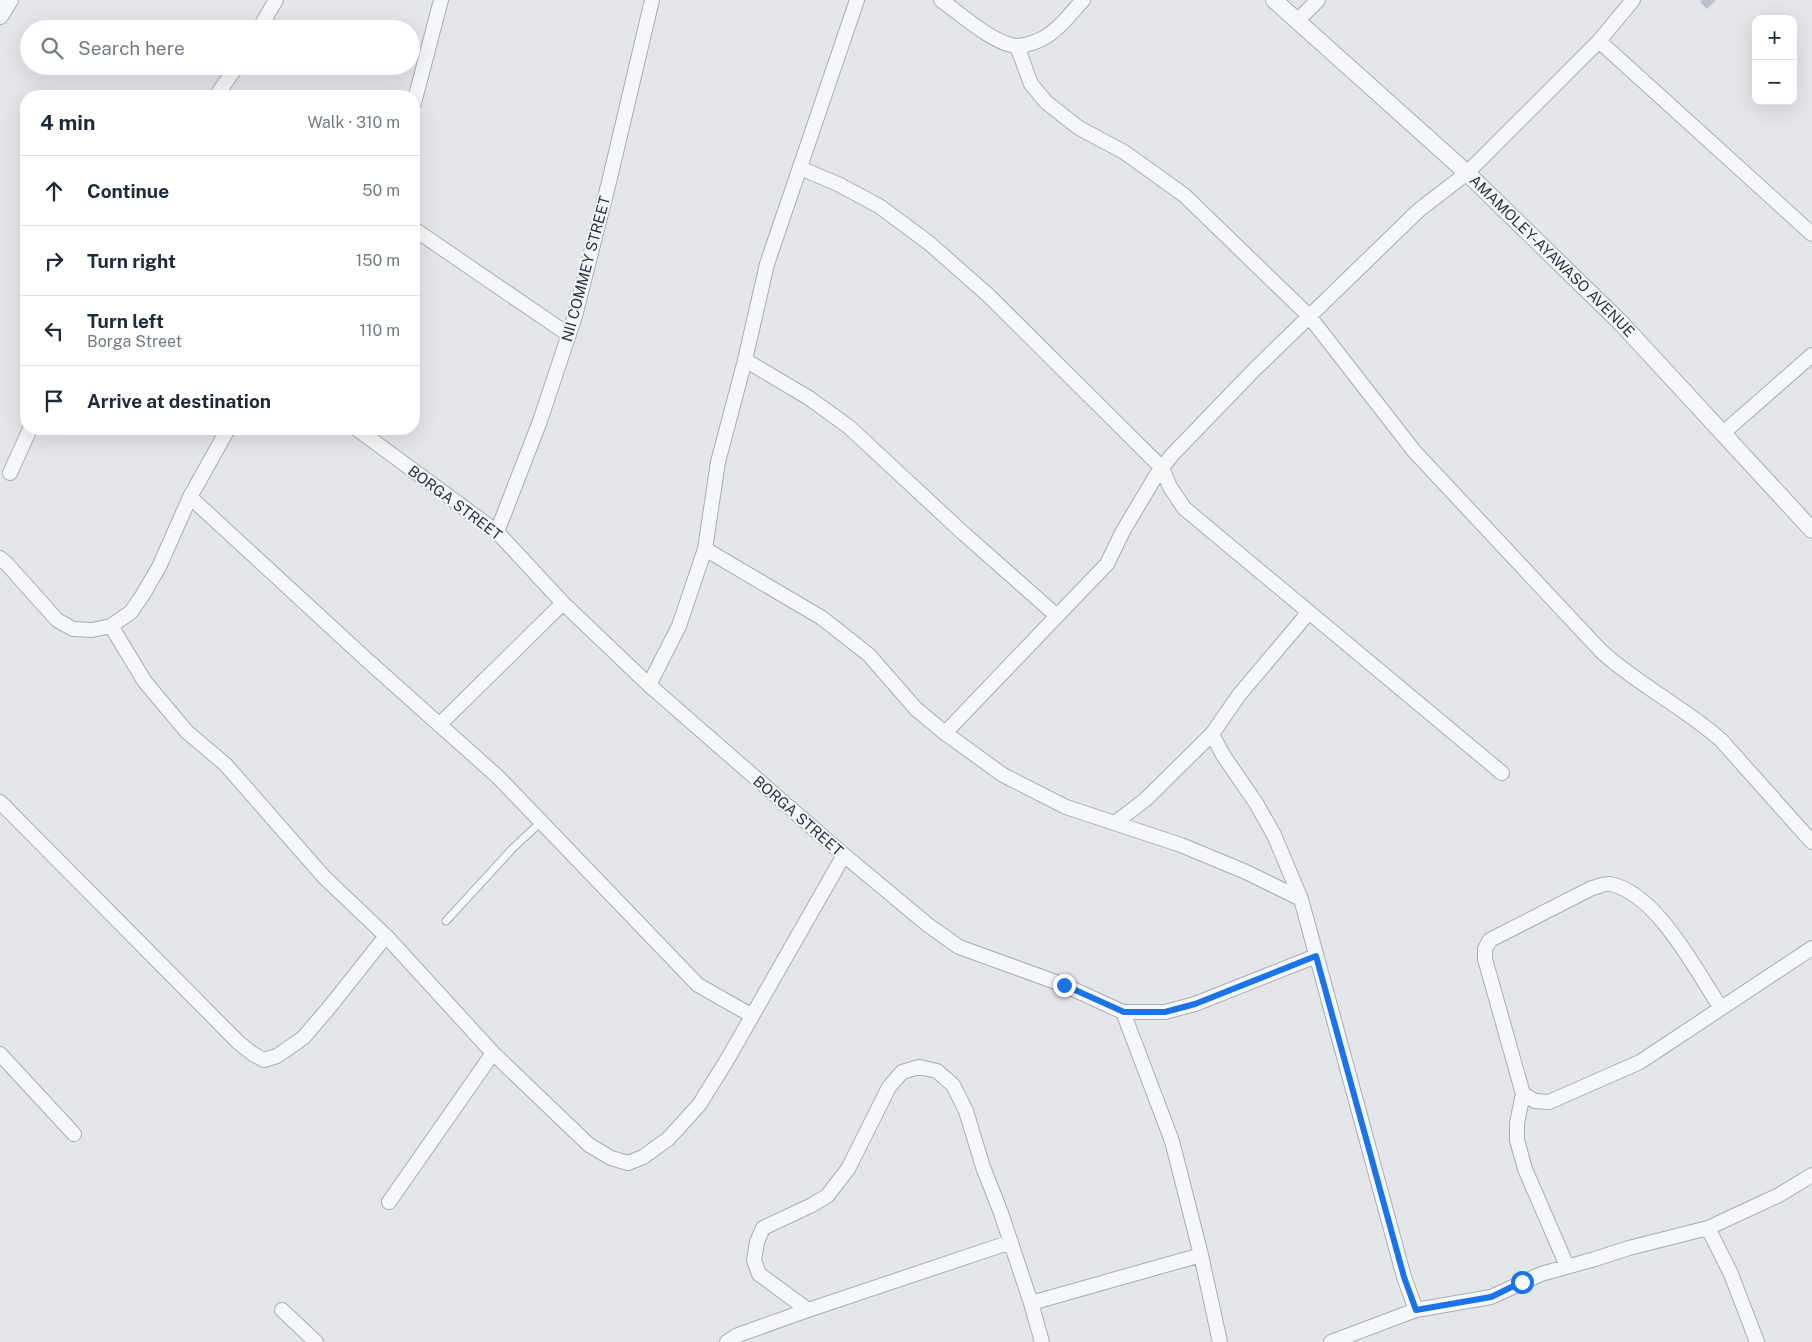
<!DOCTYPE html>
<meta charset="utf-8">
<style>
body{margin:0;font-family:"Public Sans",sans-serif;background:#f6f6f7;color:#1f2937}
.controls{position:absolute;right:15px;top:15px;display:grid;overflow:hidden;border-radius:10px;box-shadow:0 5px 20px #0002}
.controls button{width:45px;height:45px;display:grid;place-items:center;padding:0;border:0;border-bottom:1px solid #e0e1e3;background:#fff;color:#1f2937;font:25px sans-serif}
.stop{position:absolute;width:15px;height:15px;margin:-11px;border:4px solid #1a73e8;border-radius:50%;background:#fff}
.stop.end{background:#1a73e8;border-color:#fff;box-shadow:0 1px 5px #0008}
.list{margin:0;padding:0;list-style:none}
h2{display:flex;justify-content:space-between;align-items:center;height:65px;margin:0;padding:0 20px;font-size:21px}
h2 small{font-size:16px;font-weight:400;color:#747a83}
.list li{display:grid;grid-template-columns:32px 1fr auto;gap:15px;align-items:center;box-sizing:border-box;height:70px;padding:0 20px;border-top:1px solid #e0e1e3}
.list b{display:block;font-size:19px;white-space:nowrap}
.list p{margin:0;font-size:16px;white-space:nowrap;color:#747a83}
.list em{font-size:16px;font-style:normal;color:#747a83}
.icon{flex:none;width:28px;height:28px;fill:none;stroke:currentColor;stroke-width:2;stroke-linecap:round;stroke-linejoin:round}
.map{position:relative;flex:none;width:1812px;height:1342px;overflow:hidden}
.search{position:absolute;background:#fff;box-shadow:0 5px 20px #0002;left:20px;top:20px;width:400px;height:55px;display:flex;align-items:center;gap:12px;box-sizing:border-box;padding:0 18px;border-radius:28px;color:#747a83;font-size:19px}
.panel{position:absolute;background:#fff;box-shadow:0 5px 20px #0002;left:20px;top:90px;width:400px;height:345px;border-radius:20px}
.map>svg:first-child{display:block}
</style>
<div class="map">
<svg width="1812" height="1342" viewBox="0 0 1812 1342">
<rect width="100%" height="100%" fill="#e4e6ea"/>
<!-- building -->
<path fill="#bcbfc7" d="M 1702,0 L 1716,0 L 1707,9 L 1700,2 Z"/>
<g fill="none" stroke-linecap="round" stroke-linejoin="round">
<defs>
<path id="service" d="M 446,921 L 513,848 L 541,822"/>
<path id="minor" d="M 941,0 C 959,13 996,46 1018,46 C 1028,45 1039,41 1047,36 C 1061,27 1072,12 1083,0
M 1297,21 L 1318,0
M 259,29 L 276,0
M 1599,41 L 1812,234
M 1017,46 L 1031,84 L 1046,102 L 1079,128 L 1124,152 L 1184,195 L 1309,316 L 1414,451 L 1601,651 C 1638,685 1684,707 1721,740 L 1812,842
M 216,96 L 237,66
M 414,103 L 441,0
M 800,168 L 838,184 L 879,206 L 929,243 L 988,295 L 1162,468 L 1170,487 L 1184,508 L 1502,773
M 414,229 L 569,335
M 745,360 L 809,398 L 849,427 L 962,532 L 1057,616 L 1107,564 L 1123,531 L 1157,474 L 1172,455 L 1254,370 L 1419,210 L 1467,173 L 1599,41 L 1633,0
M 357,429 L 497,532 L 563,603 L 649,685 L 844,855 L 928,925 L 959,947 L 1064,985 L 1123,1012 L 1165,1012 L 1195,1004 L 1316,956
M 1723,433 L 1812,355
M 10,473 L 30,429
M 190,497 L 367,660 L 498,777 L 698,985 L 751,1015
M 497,532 L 540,421 L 575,316 L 610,178 L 652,0
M 705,549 L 822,618 L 869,655 L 916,709 L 945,733 L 1003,775 L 1066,807 L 1181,845 L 1246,872 L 1301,899
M 0,558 L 7,564 L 57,620 L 73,629 L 92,630 L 111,626 L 131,612 L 142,596 L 159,567 L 190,497 L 228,429
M 111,626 L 145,682 L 187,732 L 225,764 L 324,877 L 386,936 L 493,1053 L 589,1145 L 611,1158 L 628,1163 L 643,1157 L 668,1139 L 699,1105 L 727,1060 L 844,855
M 649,685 L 679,626 L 705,549 L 718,462 L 745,360 L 767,264 L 857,0
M 439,725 L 563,603
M 945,733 L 1057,616
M 1212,734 L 1223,755 L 1256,803 L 1274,835 L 1301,899 L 1404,1277 L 1416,1310 L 1491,1297 L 1541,1274 L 1595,1259 L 1629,1248 L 1708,1228 L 1731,1274 L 1757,1342
M 0,802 L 239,1043 L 253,1054 L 264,1060 L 277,1056 L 303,1038 L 328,1009 L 386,936
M 1116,822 L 1145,800 L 1212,734 L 1239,695 L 1309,612
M 1721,1008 C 1696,971 1657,893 1610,884 C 1605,883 1597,887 1592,888 L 1490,940 L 1485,949 L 1485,959 L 1523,1094 L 1535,1101 L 1549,1102 L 1640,1062 L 1812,948
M 1123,1012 L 1172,1141 L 1201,1255 L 1220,1342
M 0,1054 L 74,1134
M 1523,1094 L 1517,1123 L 1517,1140 L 1525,1169 L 1567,1266
M 389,1202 L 493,1053
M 1708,1228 L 1779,1195 L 1812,1175
M 1031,1303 L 1201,1255
M 282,1310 L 316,1342
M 808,1310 L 759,1274 L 754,1260 L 757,1242 L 763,1228 L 812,1205 L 827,1196 L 848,1169 L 889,1087 L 902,1072 L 919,1067 L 937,1071 L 953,1085 L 966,1111 L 983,1167 L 1001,1213 L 1031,1303 L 1042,1342
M 727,1342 L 738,1335 L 808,1310 L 1011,1242
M 1331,1342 L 1416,1310"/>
<g id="tertiary">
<path id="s1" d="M 1274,0 L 1467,173 L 1621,323 L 1812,530"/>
<path d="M 0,16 L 10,0"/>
</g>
</defs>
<!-- service casing -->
<use href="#service" stroke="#a9adb4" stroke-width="9"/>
<!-- minor casing -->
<use href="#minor" stroke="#a9adb4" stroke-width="16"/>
<!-- tertiary casing -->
<use href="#tertiary" stroke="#a9adb4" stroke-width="18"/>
<!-- service -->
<use href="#service" stroke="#f6f7f9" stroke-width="7"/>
<!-- minor -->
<use href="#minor" stroke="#f6f7f9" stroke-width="14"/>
<!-- tertiary -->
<use href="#tertiary" stroke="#f6f7f9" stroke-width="16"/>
</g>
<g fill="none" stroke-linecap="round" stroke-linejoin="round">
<!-- route -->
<path stroke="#1a73e8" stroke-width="6" d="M 1064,985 L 1124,1012 L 1165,1012 L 1195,1004 L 1316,956 L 1404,1277 L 1416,1310 L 1491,1297 L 1522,1282"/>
</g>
<g text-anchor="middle" stroke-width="4" stroke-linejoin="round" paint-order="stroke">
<!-- street labels -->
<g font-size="15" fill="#2d3341" stroke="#f4f5f8">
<text dy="5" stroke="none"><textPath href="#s1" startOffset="378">AMAMOLEY-AYAWASO AVENUE</textPath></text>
<text transform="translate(586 269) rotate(-75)" y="5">NII COMMEY STREET</text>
<text transform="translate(455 503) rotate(37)" y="5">BORGA STREET</text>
<text transform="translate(798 816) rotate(41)" y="5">BORGA STREET</text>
</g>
</g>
</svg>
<div class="controls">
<button>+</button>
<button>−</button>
</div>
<div class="stop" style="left:1522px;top:1282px"></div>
<div class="stop end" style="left:1064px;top:985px"></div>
<div class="search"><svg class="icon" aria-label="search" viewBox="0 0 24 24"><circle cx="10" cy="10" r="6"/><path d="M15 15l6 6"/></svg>Search here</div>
<section class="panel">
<h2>4 min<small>Walk · 310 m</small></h2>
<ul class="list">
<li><svg class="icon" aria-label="ahead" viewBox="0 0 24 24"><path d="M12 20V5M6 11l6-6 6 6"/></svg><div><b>Continue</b></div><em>50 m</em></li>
<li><svg class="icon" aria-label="right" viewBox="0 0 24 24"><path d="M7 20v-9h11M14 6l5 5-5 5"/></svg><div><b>Turn right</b></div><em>150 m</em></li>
<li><svg class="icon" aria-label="left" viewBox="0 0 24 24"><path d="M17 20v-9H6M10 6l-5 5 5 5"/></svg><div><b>Turn left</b><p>Borga Street</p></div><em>110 m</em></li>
<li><svg class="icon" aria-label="arrive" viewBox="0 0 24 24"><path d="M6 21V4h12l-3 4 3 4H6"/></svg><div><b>Arrive at destination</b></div></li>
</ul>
</section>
</div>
